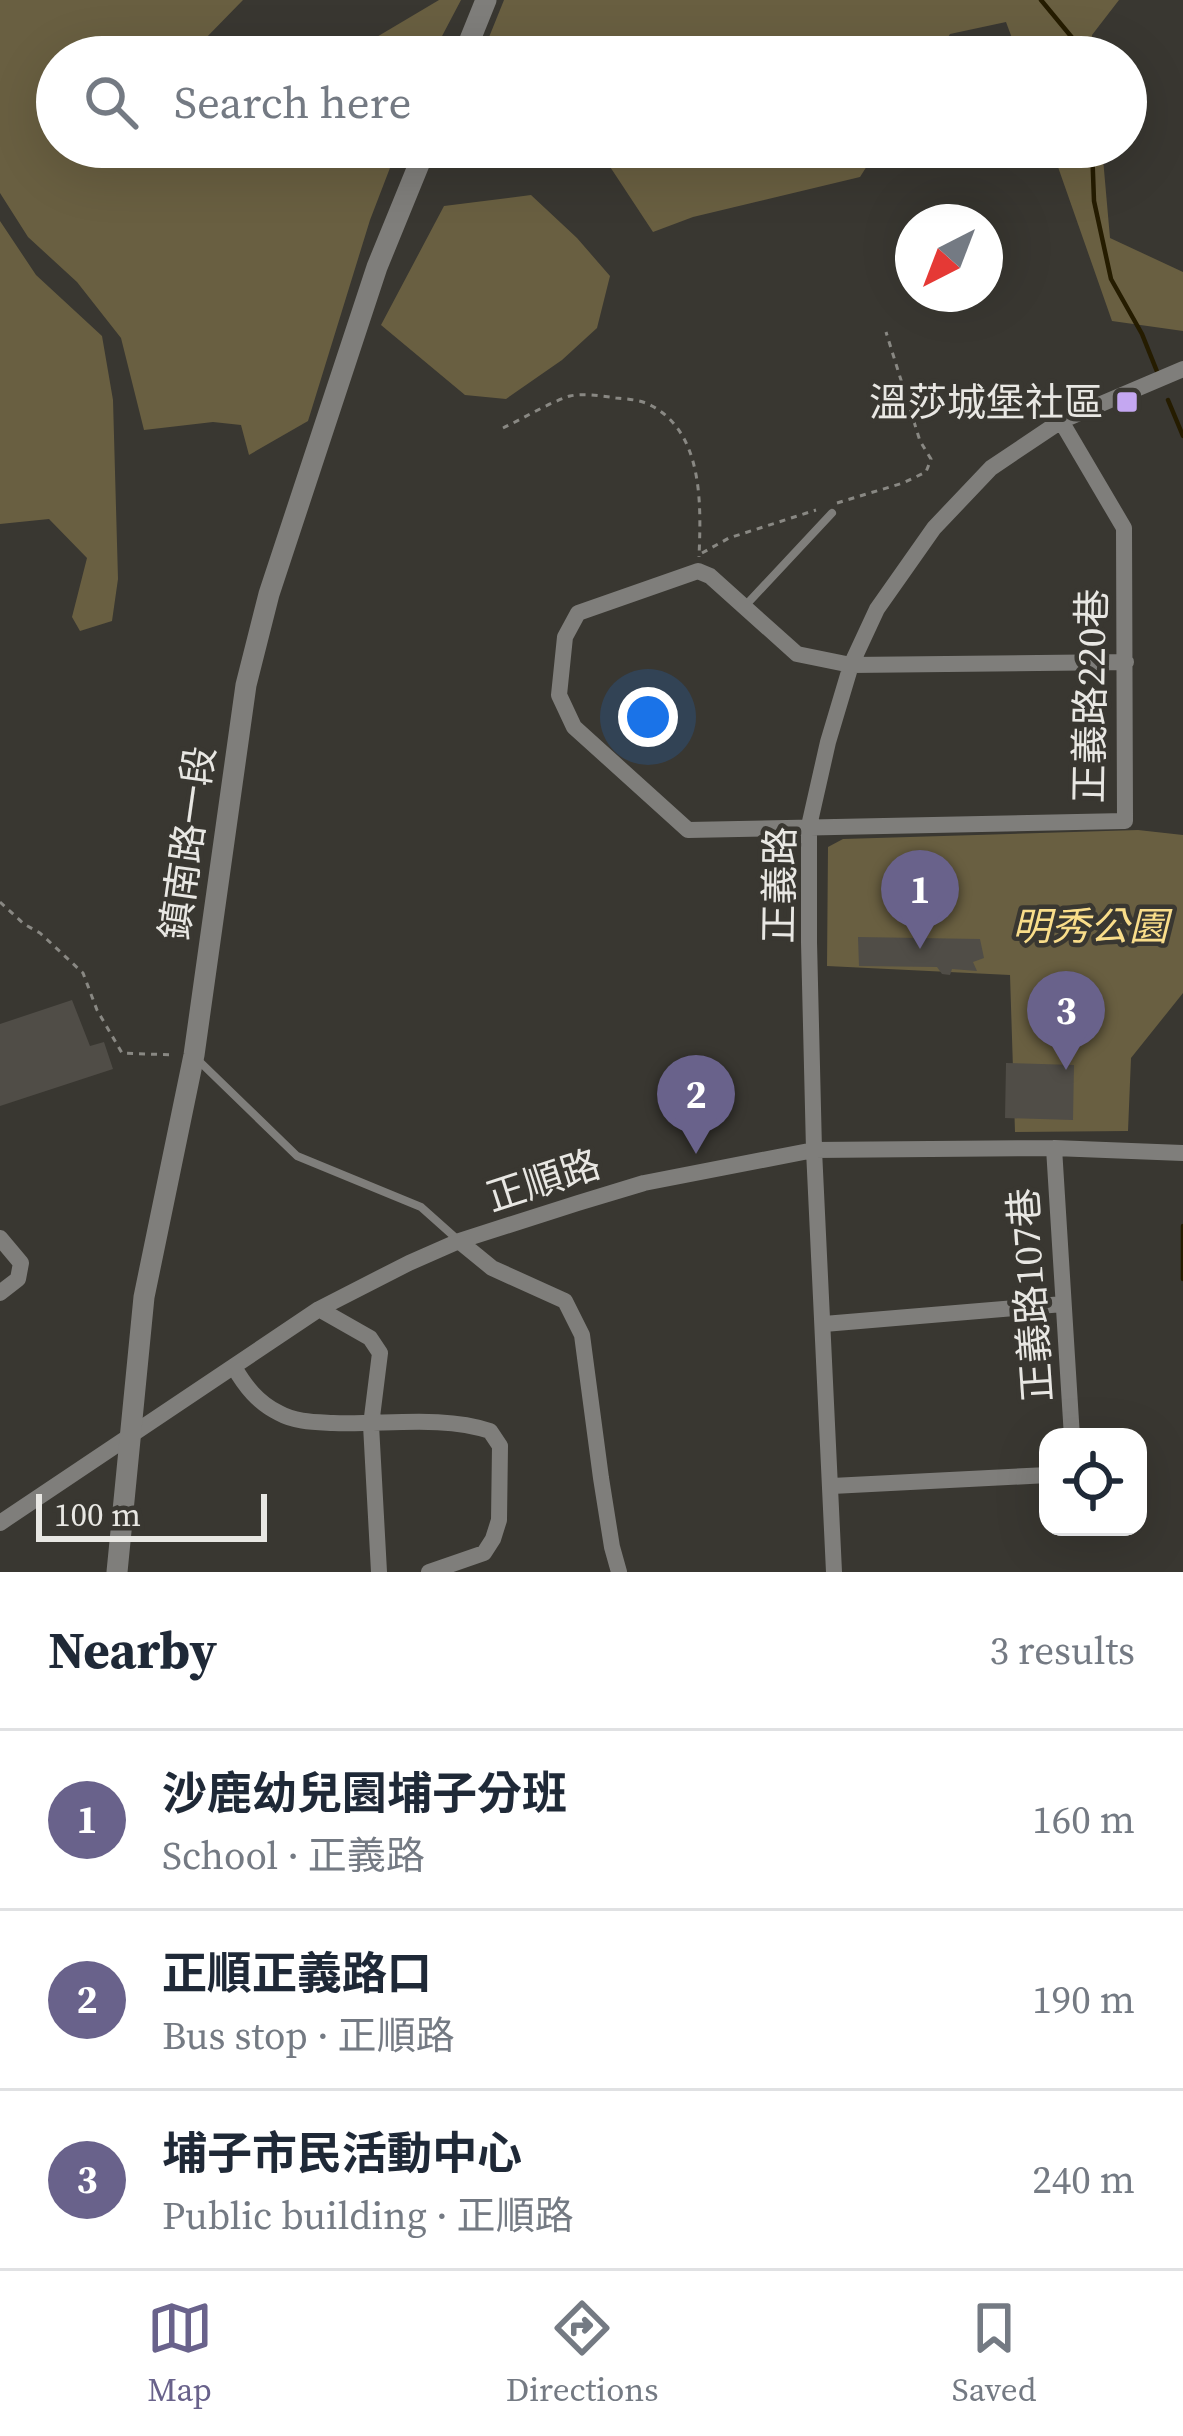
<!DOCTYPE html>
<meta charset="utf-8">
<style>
body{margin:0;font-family:"Source Serif 4","Noto Sans TC",serif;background:#f2f2f3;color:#1f2937}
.controls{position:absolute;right:36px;bottom:36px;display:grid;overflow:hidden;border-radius:24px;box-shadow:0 12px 48px #0002}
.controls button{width:108px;height:108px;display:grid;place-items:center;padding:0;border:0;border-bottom:3px solid #e0e1e3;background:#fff;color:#1f2937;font:60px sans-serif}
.compass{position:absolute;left:895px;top:204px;width:108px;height:108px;border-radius:50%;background:#fff;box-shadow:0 12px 48px #0002;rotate:222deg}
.scale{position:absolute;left:36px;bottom:30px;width:231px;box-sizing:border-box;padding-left:12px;border:6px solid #e8e7e3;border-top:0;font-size:33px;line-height:42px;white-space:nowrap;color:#e8e7e3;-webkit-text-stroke:9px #393731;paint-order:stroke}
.you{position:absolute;left:648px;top:717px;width:42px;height:42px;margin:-30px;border:9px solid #fff;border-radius:50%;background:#1a73e8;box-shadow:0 0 0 18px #1a73e833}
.badge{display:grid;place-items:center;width:78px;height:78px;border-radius:50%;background:#69628b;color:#fff;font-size:39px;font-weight:700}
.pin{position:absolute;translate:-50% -99px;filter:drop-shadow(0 3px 6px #0008)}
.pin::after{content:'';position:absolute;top:63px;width:42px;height:36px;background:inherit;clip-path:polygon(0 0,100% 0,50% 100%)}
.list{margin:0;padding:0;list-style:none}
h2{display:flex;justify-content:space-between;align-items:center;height:156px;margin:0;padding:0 48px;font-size:51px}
h2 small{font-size:39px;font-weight:400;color:#747a83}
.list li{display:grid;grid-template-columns:78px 1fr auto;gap:36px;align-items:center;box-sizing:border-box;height:180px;padding:0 48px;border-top:3px solid #e0e1e3}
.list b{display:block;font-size:45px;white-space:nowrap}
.list p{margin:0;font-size:39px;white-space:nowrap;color:#747a83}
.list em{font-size:39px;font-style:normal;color:#747a83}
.icon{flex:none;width:66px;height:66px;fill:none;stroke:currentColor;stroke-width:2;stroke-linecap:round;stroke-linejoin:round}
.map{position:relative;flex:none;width:1183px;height:1572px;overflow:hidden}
.search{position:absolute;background:#fff;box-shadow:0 12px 48px #0002;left:36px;right:36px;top:36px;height:132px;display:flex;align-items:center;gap:30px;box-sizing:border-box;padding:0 42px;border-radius:66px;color:#747a83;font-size:45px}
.sheet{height:696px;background:#fff}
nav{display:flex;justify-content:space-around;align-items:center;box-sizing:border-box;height:168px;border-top:3px solid #e0e1e3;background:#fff;font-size:33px;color:#747a83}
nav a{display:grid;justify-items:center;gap:6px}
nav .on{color:#69628b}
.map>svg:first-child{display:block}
</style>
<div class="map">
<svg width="1183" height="1572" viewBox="0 0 1183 1572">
<rect width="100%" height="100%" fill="#393731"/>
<!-- green -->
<path fill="#695f41" d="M 0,0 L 243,0 L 203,41 L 217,57 L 57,57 L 57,147 L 398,147 L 370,220 L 308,421 L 249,455 L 241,425 L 213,422 L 144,430 L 121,338 L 77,282 L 28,237 L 0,193 Z
M 439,0 L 461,0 L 431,57 L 343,57 Z
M 504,0 L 1119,0 L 1092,35 L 1094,57 L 1019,57 L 1006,22 L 950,34 L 935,57 L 481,57 Z
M 597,147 L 879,147 L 860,177 L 693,217 L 653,232 Z
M 1051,147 L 1102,147 L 1110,238 L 1183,272 L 1183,331 L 1112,321 Z
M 531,195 L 577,238 L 610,276 L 597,328 L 562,360 L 506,399 L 465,395 L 381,325 L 444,206 Z
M 0,221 L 36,275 L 102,336 L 113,400 L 118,579 L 112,621 L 80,631 L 72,617 L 87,558 L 49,519 L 0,524 Z
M 1138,830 L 1183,835 L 1183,993 L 1131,1058 L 1128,1131 L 1015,1132 L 1010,975 L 827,966 L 828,847 L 843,839 Z"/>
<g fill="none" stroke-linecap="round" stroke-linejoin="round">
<!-- stream -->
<path stroke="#251c00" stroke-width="4.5" d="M 1041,0 L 1084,52 L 1084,57
M 1092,147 L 1094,201 L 1111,279 L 1142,334 L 1158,374
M 1168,400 L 1183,436
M 1183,1226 L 1183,1279"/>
</g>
<!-- building -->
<path fill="#504d47" d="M 858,937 L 980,939 L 984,958 L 973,962 L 977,971 L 952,969 L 950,975 L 942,974 L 937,967 L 859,966 Z
M 72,1000 L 90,1046 L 104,1042 L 113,1069 L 0,1106 L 0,1024 Z
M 1006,1063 L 1074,1065 L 1073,1120 L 1005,1118 Z"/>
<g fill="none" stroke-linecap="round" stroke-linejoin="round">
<!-- path -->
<path stroke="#898883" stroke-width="3" stroke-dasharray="6 6" stroke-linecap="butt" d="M 503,428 C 524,418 548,403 570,396 C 584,393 602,396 616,398 C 628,399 642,400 652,406 C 704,434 701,507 699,557
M 837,503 L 903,483 L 926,472 L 931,459 L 920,441 L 886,332
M 702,553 L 729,538 L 816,510
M 0,902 L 24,924 L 40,933 L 83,973 L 97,1010 L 122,1053 L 173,1055"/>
<!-- service -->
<path stroke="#7f7e7b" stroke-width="8" d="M 745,606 L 832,513
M 199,1061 L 297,1156 L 421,1207 L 458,1240"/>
<!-- minor -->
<path stroke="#7f7e7b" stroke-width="16" d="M 1061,421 L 1124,528 L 1125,821 L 688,830 L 574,727 L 559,695 L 565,637 L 578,613 L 698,571 L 710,576 L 797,654 L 851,665 L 1126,662
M 1054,1148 L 1072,1437
M 0,1238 L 21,1263 L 18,1279 L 0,1293
M 459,1241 L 492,1268 L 565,1301 L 582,1335 L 601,1478 L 612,1547 L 619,1572
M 319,1309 L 370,1338 L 380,1353 L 371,1425 L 379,1572
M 824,1324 L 1063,1304
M 234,1367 C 245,1386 258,1403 279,1413 C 295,1422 315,1422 333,1423 C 384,1425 442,1415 490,1431 L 500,1446 L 499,1520 L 493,1539 L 484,1553 L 429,1572
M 832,1486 L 1048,1475
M 0,1523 L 319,1309 L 409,1263 L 459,1241 L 578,1203 L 644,1183 L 814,1150 L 1054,1148 L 1183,1153
M 834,1572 L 814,1150 L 809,942 L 809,826 L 828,742 L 851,665 L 877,609 L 934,528 L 991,468 L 1061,421 L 1183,369"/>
<!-- tertiary -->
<path stroke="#7f7e7b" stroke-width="21" d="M 463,57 L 486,0
M 117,1572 L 144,1297 L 194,1055 L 246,685 L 269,594 L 377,267 L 426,147"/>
</g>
<!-- markers -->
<rect fill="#c4a7f1" stroke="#393731" stroke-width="4.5" x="1115" y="390" width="24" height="24" rx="6"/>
<g text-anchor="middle" stroke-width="9" stroke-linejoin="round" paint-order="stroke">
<!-- poi labels -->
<g font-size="39" fill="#e8e7e3" stroke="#393731" text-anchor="end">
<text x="1103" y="416">溫莎城堡社區</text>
</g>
<!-- street labels -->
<g font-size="39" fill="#e8e7e3" stroke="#393731">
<text transform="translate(1090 696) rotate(-89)" y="14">正義路220巷</text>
<text transform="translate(187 843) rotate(-82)" y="14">鎮南路一段</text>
<text transform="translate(779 885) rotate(-89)" y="14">正義路</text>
<text transform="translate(543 1180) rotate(-18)" y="14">正順路</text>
<text transform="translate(1030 1295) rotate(-94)" y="14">正義路107巷</text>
</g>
<!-- park labels -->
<g font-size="39" font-style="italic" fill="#f9dd8a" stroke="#393731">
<text x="1090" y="940">明秀公園</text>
</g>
</g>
</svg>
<div class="controls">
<button><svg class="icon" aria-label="locate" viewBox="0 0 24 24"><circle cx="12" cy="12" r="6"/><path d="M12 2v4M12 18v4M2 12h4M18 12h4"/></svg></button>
</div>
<svg class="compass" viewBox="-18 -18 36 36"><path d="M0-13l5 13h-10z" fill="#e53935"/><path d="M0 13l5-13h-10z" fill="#747a83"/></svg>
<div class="scale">100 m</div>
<div class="you"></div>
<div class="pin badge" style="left:920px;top:949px">1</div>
<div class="pin badge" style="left:696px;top:1154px">2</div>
<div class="pin badge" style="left:1066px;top:1070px">3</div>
<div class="search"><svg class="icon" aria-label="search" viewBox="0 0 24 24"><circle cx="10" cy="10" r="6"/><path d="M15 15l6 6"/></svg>Search here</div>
</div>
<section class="sheet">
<h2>Nearby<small>3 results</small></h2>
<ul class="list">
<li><span class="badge">1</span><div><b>沙鹿幼兒園埔子分班</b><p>School · 正義路</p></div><em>160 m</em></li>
<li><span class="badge">2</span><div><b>正順正義路口</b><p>Bus stop · 正順路</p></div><em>190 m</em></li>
<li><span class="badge">3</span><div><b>埔子市民活動中心</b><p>Public building · 正順路</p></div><em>240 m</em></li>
</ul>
</section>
<nav>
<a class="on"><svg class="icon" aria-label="map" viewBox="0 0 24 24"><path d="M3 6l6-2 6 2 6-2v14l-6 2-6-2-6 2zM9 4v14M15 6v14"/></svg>Map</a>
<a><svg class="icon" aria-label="directions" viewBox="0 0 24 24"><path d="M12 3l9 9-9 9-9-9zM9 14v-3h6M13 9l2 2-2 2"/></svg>Directions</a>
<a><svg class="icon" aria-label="saved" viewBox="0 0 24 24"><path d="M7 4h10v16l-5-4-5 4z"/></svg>Saved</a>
</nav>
